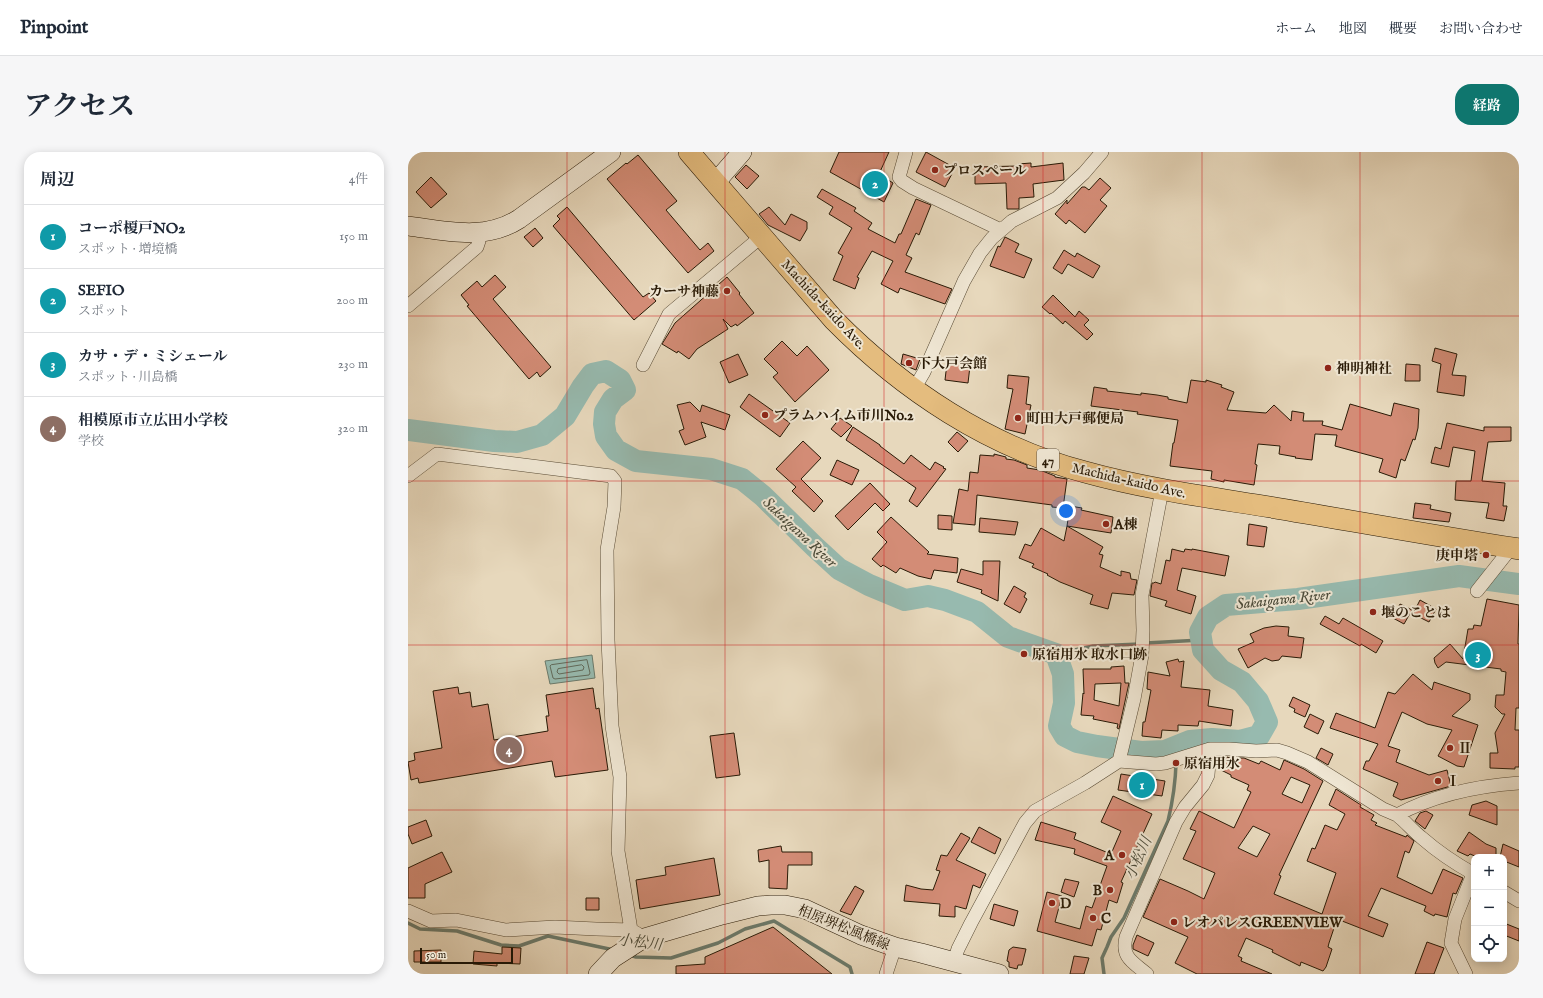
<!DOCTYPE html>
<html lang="ja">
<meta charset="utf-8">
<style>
body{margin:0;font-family:"IM FELL English","Noto Serif JP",serif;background:#f6f6f7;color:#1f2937}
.controls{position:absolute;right:12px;bottom:12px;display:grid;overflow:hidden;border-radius:8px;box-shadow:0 2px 10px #0003}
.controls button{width:36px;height:36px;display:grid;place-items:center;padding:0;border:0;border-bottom:1px solid #e0e1e3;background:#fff;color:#1f2937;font:20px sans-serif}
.scale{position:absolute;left:12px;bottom:10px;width:93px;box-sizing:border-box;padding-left:4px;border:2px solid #291a06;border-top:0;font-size:11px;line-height:14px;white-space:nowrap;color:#291a06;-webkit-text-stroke:3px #efe6d3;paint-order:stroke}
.you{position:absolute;left:658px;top:359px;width:14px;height:14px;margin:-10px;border:3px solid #fff;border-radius:50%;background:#1a73e8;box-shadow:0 0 0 6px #1a73e833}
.badge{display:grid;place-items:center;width:26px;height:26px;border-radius:50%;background:#0f766e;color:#fff;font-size:13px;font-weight:700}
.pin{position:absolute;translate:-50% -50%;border:2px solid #fff;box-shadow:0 1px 4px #0006}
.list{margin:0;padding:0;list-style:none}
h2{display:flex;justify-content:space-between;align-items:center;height:52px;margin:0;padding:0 16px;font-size:17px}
h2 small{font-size:13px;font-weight:400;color:#747a83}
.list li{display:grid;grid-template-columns:26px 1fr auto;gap:12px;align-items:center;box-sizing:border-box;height:64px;padding:0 16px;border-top:1px solid #e0e1e3}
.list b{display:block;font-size:15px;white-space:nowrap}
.list p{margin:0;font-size:13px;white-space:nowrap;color:#747a83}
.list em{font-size:13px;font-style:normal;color:#747a83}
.icon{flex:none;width:22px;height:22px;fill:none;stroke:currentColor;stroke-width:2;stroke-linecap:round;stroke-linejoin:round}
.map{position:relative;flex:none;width:1111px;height:822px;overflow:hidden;border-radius:16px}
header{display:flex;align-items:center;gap:24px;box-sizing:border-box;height:56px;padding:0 20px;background:#fff;border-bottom:1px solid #e0e1e3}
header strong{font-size:19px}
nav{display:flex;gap:22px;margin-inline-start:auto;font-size:14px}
.intro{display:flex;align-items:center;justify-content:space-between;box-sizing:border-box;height:96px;padding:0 24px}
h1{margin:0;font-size:28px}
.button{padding:10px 18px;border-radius:16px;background:#0f766e;color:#fff;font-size:14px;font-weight:700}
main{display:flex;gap:24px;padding:0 24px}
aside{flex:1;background:#fff;border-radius:16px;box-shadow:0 2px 10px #0003}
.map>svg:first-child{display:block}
</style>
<header>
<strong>Pinpoint</strong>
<nav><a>ホーム</a><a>地図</a><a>概要</a><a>お問い合わせ</a></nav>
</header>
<div class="intro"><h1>アクセス</h1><a class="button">経路</a></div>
<main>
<aside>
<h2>周辺<small>4件</small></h2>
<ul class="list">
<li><span class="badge" style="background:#0f9aa8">1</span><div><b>コーポ榎戸NO2</b><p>スポット · 増境橋</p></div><em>150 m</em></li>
<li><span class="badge" style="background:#0f9aa8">2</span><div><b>SEFIO</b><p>スポット</p></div><em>200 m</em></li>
<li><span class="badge" style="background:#0f9aa8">3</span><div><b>カサ・デ・ミシェール</b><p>スポット · 川島橋</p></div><em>230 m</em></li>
<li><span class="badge" style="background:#8d6e63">4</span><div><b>相模原市立広田小学校</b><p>学校</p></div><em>320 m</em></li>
</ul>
</aside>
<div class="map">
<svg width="1111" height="822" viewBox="0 0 1111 822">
<rect width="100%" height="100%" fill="#e7d8bc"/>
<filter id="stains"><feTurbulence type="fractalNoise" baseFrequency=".005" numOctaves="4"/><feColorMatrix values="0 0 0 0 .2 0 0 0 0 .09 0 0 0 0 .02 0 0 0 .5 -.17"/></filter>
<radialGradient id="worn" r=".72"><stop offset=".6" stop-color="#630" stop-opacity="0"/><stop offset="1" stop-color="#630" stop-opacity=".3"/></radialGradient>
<!-- water -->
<path fill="#97baaf" stroke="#6b7a6b" d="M 184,503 L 187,526 L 142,532 L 137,509 Z"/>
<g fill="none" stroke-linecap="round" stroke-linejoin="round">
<!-- shore -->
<path stroke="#606a5a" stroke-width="1" d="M 179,508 L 182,521 L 181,523 L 147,527 L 145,526 L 142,514 L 143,513 Z
M 174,513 L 176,515 L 175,518 L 151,522 L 149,520 L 150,517 Z"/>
<!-- stream -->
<path stroke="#6b7a6b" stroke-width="3.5" d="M 738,491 L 793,488
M 648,502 L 685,494 L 732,492
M 0,771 L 12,777 L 49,779 L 93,793 L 111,794 L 140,784 L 206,798
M 221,803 L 228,805 L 263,806 L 310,791 L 337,777 L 366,769 L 442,815 L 444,822
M 696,822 L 694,806 L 699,795 L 703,785 L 716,766 L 760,669 C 766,644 769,620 768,594"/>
<!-- river -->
<path stroke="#97baaf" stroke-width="22" d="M 0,278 L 86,289 L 109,290 L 134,283 L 157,264 L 175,234 L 184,222 L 198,219 L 212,228 L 217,238 L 205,247 L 197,260 L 196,272 L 198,284 L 208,298 L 228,309 L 303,317 L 334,327 L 355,344 L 407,395 L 431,417 L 461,433 L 497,448 L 520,444 L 537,448 L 569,460 L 600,485 L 648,502 L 655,522 L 656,551 L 651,574 L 657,584 L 669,590 L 689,594 L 733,600 L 757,599 L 782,589 L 804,587 L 832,589 L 851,584 L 859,570 L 850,549 L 834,530 L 813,518 L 795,498 L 792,480 L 800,465 L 818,453 L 890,447 L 1051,424 L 1111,432"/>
</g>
<!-- building -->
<path fill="#d38c76" stroke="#291a06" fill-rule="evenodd" d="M 431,0 L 481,0 L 471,22 L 485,31 L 476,50 L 422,20 Z
M 518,0 L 547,16 L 537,35 L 508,20 Z
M 230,3 L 269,49 L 258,58 L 292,98 L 300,91 L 306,99 L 280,121 L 199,27 L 218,11 L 219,12 Z
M 623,11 L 623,15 L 655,11 L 656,28 L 625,32 L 626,45 L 611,46 L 611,57 L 599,57 L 598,31 L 567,32 L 567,15 L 610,14 L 610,12 Z
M 338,13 L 351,24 L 339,37 L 327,25 Z
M 23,25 L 39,42 L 23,56 L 8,40 Z
M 692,26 L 703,36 L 692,48 L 699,54 L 677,81 L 661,68 L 658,72 L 647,62 L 659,48 L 659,52 L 674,35 L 677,35 L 681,38 Z
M 414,37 L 448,56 L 446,59 L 464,71 L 460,77 L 487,91 L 491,82 L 493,82 L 508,47 L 523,53 L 511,83 L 508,81 L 498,103 L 504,106 L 497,120 L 544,137 L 537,152 L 492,136 L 490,141 L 473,132 L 485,109 L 464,99 L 449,125 L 451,126 L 447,137 L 425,128 L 435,104 L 430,101 L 444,76 L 421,62 L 425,55 L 409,45 Z
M 159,55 L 235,145 L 241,141 L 248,149 L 226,168 L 145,74 L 152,67 L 149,64 Z
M 361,55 L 377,73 L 383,62 L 399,70 L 399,77 L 392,89 L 360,73 L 351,62 Z
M 127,76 L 135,86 L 125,95 L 116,85 Z
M 597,85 L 611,92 L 607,100 L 624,107 L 616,126 L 582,114 L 590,94 L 592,95 Z
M 656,98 L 667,105 L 669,101 L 692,114 L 685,126 L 660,112 L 654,122 L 645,116 Z
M 87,123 L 98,135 L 85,147 L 143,215 L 132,225 L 129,220 L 121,227 L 59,154 L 61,153 L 53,143 L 69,129 L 74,135 Z
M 319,125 L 332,141 L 331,142 L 346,161 L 329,174 L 328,172 L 323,175 L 315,167 L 320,177 L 289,197 L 281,207 L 270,199 L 269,201 L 254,192 L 267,171 Z
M 645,143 L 667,165 L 671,159 L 681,168 L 676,173 L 685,182 L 679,188 L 657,169 L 655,172 L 643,161 L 642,162 L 634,155 Z
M 374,189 L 389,204 L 399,194 L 421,218 L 387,250 L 365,225 L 370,221 L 356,207 Z
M 1027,196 L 1049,202 L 1044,223 L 1058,224 L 1056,244 L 1029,240 L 1033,212 L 1024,209 Z
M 330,202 L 340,223 L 321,231 L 312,210 Z
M 495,202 L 512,207 L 508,218 L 493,212 Z
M 539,211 L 562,214 L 560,231 L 537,228 Z
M 998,212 L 1012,213 L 1012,229 L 997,229 Z
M 600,223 L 621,225 L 618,252 L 623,253 L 617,282 L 597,277 L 605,237 L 599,236 Z
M 783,228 L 798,230 L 798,228 L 814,233 L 813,235 L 826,240 L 819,258 L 858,261 L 866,253 L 883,269 L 884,259 L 896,261 L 895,269 L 915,269 L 914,273 L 934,278 L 942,252 L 983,264 L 986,251 L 1011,257 L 1010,276 L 1007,288 L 1005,287 L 997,309 L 993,307 L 988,326 L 971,320 L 975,307 L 927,294 L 929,283 L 907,282 L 904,308 L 887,306 L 888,305 L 871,302 L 872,294 L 850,292 L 847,312 L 849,313 L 846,333 L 816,328 L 816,330 L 803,327 L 804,319 L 762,314 L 765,291 L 766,291 L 770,268 L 729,262 L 730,260 L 683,254 L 686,235 L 699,237 L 699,239 L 733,243 L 733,241 L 749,243 L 760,245 L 760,247 L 779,251 Z
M 341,242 L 382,271 L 372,285 L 332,255 Z
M 282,250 L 292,260 L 294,253 L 322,263 L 317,278 L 293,270 L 298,285 L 277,293 L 271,279 L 276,277 L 269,253 Z
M 432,266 L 444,274 L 433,285 L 423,277 Z
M 1039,271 L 1076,279 L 1076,275 L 1103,275 L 1103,289 L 1080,290 L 1074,329 L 1097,331 L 1095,354 L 1099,354 L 1096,369 L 1078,366 L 1081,351 L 1047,348 L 1048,329 L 1063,329 L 1067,299 L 1045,295 L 1041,315 L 1023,311 L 1027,295 L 1033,297 Z
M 445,275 L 472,293 L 472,294 L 496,312 L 503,303 L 522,318 L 527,310 L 536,315 L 535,316 L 538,317 L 509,355 L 501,349 L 508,336 L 438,288 Z
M 549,280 L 560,289 L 550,300 L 540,290 Z
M 395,289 L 413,306 L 393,327 L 415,349 L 406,360 L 384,339 L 388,335 L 368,317 Z
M 586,302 L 598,305 L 598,307 L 606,308 L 619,313 L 619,316 L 632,318 L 647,324 L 647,325 L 659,327 L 655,356 L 644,355 L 644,353 L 569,343 L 567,373 L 545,371 L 551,337 L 560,339 L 562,320 L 570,321 L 572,303 L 586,304 Z
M 429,308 L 451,318 L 444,333 L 422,323 Z
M 462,331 L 482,352 L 475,359 L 467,351 L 440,378 L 427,364 Z
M 1007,351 L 1023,353 L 1022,357 L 1043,361 L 1041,370 L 1005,366 Z
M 662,354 L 674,356 L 673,358 L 705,365 L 703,381 L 659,374 Z
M 530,363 L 544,364 L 544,378 L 530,377 Z
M 483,365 L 521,400 L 519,402 L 550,406 L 549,421 L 526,418 L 523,427 L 510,424 L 492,416 L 488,421 L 475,413 L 473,415 L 464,407 L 479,390 L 469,380 Z
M 572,366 L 610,370 L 607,383 L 571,380 Z
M 841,372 L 859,375 L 856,395 L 839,393 Z
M 659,374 L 695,395 L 691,402 L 695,403 L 692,415 L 713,424 L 713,419 L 722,421 L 723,427 L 729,428 L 726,443 L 704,441 L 700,457 L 682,452 L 685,443 L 652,430 L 639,423 L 640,422 L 624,415 L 626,412 L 611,406 L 617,392 L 623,394 L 633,376 L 656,389 Z
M 764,397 L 776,400 L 777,397 L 784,398 L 784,397 L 821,404 L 817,424 L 774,416 L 769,438 L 788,444 L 783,462 L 757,454 L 759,449 L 742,444 L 744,431 L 746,431 L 747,430 L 753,432 L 758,408 L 762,409 Z
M 575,409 L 592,409 L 590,449 L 573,441 L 574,438 L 549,430 L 553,417 L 575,423 Z
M 606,434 L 618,441 L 616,445 L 619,447 L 612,461 L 596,452 Z
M 1079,447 L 1111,453 L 1110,492 L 1111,492 L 1111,556 L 1108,556 L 1107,578 L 1111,578 L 1111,615 L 1107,615 L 1107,617 L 1082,616 L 1082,601 L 1090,601 L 1087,581 L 1097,562 L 1094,562 L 1087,555 L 1088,543 L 1096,543 L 1098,520 L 1093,519 L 1093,517 L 1038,510 L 1030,516 L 1027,511 L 1026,506 L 1042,492 L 1055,507 L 1060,477 L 1065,477 L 1066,473 L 1073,474 Z
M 1012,448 L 1028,457 L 1021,470 L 1005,462 Z
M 992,452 L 1004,458 L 996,472 L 985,466 Z
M 917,464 L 931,472 L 935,466 L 975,489 L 968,501 L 953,492 L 952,494 L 912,472 Z
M 868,474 L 881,475 L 880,484 L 896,486 L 893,506 L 874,504 L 871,508 L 864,509 L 857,506 L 840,516 L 830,497 L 846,490 L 842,482 L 856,476 Z
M 770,507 L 771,510 L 776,509 L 773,535 L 802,538 L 800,554 L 825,558 L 823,574 L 791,569 L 790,574 L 770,573 L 770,579 L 754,578 L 753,586 L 734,584 L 735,570 L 737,570 L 743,538 L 739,537 L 740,520 L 762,524 L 758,510 Z
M 716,514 L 717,531 L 721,531 L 711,577 L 709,576 L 710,572 L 685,567 L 686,564 L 673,563 L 675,541 L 676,542 L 675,517 L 703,517 L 703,515 ZM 713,531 L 711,554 L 686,548 L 687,532 Z
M 1005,522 L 1024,538 L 1026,530 L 1062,542 L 1062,548 L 1044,564 L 1070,573 L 1056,615 L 1049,614 L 1030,604 L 1044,578 L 1019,572 L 994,560 L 980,594 L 992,598 L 988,610 L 1021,623 L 1039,618 L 1043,634 L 993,648 L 985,644 L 990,631 L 955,617 L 958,609 L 961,609 L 970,592 L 922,576 L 928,561 L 967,576 L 980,540 L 987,542 Z
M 50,535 L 51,542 L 62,540 L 64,555 L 80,552 L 86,588 L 140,579 L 138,564 L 141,564 L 138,543 L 185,536 L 188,557 L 191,556 L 200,618 L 147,625 L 144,609 L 11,631 L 10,626 L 3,628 L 0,610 L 7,608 L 6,601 L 34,596 L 25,539 Z
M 885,545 L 902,553 L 897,565 L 886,560 L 887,557 L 881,554 Z
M 902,562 L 916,569 L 910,582 L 896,575 Z
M 326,581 L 332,623 L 308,626 L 302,584 Z
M 913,596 L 925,602 L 920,613 L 908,606 Z
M 819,605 L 830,608 L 831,606 L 836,606 L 851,612 L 853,609 L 872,618 L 876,608 L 896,617 L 915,629 L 871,723 L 873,724 L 866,742 L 914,762 L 928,721 L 899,709 L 904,696 L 907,697 L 917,673 L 929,678 L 937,662 L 921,653 L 928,637 L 953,653 L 952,655 L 966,663 L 963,668 L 969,671 L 967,673 L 998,685 L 999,683 L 1006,689 L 1001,701 L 997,699 L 989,725 L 1024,742 L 1035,717 L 1055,726 L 1048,742 L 1045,741 L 1039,765 L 1027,762 L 1026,764 L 1016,759 L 1018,754 L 973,736 L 960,764 L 980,772 L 975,785 L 929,767 L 921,791 L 920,795 L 924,797 L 918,815 L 915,819 L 893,810 L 892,814 L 864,800 L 865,798 L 838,786 L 830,804 L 834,806 L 833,809 L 864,822 L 789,822 L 767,811 L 780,785 L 735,765 L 752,727 L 780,739 L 796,747 L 807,721 L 775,707 L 788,679 L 782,677 L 791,659 L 826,676 L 843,640 L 839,638 L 841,633 L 823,625 L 823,623 L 813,618 ZM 883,625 L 902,633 L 894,651 L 874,642 ZM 845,674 L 862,682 L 849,705 L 830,696 Z
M 713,622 L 757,629 L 754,644 L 710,638 Z
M 705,644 L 744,662 L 713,730 L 715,731 L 709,751 L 701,748 L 693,778 L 689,777 L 684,794 L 629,779 L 639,740 L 654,744 L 647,770 L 672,777 L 678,754 L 684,756 L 699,714 L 666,702 L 667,697 L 627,688 L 633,670 L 668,681 L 666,687 L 703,702 L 713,679 L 693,670 Z
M 1078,649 L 1089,654 L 1089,673 L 1061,663 L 1064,653 Z
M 1018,659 L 1025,663 L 1017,677 L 1007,669 L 1012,661 Z
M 18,668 L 24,684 L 4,692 L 0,682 L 0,675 Z
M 571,675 L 593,687 L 587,702 L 563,690 Z
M 1061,680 L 1078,692 L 1088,696 L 1088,705 L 1069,705 L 1062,702 L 1060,704 L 1049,699 Z
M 553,681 L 562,686 L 548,708 L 578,722 L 572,736 L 565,733 L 558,757 L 547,754 L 547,765 L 531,764 L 532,752 L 496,749 L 498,733 L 513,737 L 525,738 L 532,719 L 528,718 L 533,703 L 539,704 Z
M 1095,692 L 1111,699 L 1111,715 L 1096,709 L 1096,705 L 1092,705 Z
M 373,694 L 374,700 L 404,700 L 404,713 L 380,713 L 379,737 L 361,736 L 361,708 L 351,710 L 350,698 Z
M 34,700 L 44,720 L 17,732 L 17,746 L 0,746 L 0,716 Z
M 306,706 L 312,743 L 232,757 L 228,728 L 258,723 L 257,715 Z
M 657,727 L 671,730 L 666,745 L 653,740 Z
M 447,734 L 456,739 L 443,763 L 432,759 Z
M 178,746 L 191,746 L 191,758 L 178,758 Z
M 586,752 L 610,759 L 606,774 L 582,767 Z
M 1096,771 L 1111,777 L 1111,789 L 1096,783 Z
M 365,775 L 424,822 L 268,822 L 268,814 L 297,812 L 297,805 Z
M 729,783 L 746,791 L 740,804 L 725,797 L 725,793 Z
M 1019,790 L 1036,796 L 1026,822 L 1007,822 Z
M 94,795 L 113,796 L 112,812 L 89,811 L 89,814 L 65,812 L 66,799 L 94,802 Z
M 605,795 L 618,797 L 614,813 L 610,813 L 609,817 L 601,815 L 601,810 L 599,809 L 601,798 Z
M 33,798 L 33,810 L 6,810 L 6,799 Z
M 666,804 L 681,806 L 676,822 L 662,822 Z"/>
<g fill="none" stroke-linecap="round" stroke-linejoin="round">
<defs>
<path id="street" d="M 498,0 L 491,25 L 494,29 L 505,36 L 593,78
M 0,154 L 69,95 L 71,89 L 70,81
M 235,213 L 261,162 L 354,84
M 506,237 L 516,220 L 556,129 L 572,101 L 584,86 L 604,69 L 649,46 L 676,21 L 694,0
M 0,324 L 29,302 L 203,324 L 207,329 L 206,355 L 199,398 L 200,488 L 204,574 L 212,625 L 210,699 L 223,778
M 1069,439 L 1103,396
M 711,609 L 748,612 L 757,611 L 802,597 L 821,597 L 848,599 L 869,598 L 879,601 L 900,610 L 975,657 L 989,663 C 1026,643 1069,634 1111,631
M 989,663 C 998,670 1005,679 1014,686 C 1030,700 1048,712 1066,722
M 1096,740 L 1111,749
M 0,759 L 23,769 L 48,768 L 98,778 L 147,775 L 188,777 L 223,778 L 230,782
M 546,809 L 550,797 L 563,771 L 617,671 L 627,659 L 677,631 L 711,609 L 726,547 L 734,503 L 735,478 L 734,443 L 754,338
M 478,822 L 487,795
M 739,822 C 725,810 713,806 718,785 L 768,670 L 777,655 L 795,633 L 800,623 L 802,597
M 1058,822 L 1043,791 L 1047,767 L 1065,722"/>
<path id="secondary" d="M 307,31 L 334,0
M 0,74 C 38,79 77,89 111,67 L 203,0
M 190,822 L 205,806 L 236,786 L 314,763 L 350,754 L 363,753 L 377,753 L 397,757 L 453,783 L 487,795 L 513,801 L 591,822"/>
<path id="primary" d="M 281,0 L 426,168 C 495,238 581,295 677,320 C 738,337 800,345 862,355 C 945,369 1028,384 1111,397"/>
</defs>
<!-- street casing -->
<use href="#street" stroke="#584a34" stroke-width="14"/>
<!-- secondary casing -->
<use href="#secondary" stroke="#291a06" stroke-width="20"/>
<!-- primary casing -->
<use href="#primary" stroke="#291a06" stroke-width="22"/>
<!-- street -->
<use href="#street" stroke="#efe6d3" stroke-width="13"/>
<!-- secondary -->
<use href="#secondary" stroke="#efe6d3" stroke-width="19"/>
<!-- primary -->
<use href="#primary" stroke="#e4bc7e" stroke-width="21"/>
</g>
<!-- grid -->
<path fill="none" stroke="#d62828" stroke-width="1" stroke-opacity="0.55" d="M 159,0 L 159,822M 317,0 L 317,822M 476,0 L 476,822M 635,0 L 635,822M 794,0 L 794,822M 952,0 L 952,822M 0,164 L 1111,164M 0,329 L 1111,329M 0,493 L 1111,493M 0,658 L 1111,658"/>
<!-- markers -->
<g fill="#8f2418" stroke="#efe6d3" stroke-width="1.5">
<circle cx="527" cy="18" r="4"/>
<circle cx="319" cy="139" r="4"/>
<circle cx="501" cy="211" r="4"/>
<circle cx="920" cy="216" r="4"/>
<circle cx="357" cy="263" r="4"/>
<circle cx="610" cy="266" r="4"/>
<circle cx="698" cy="372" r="4"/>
<circle cx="1078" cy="403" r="4"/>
<circle cx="965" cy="460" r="4"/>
<circle cx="616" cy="502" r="4"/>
<circle cx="1042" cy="596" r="4"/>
<circle cx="768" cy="611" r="4"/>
<circle cx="1030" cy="629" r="4"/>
<circle cx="714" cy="703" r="4"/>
<circle cx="702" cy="738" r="4"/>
<circle cx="644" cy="751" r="4"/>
<circle cx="685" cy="766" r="4"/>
<circle cx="766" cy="770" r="4"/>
</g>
<g text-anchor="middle" stroke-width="4" stroke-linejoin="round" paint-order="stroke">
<!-- shield labels -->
<rect fill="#efe6d3" stroke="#645744" stroke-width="1" x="629" y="297" width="22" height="22" rx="3"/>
<g font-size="13" font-weight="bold" fill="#291a06">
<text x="640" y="313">47</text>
</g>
<!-- poi labels -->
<g font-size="14" font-weight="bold" fill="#291a06" stroke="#efe6d3" text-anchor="start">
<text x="535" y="23">プロスペール</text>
<text x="311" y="144" text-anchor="end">カーサ神藤</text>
<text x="509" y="216">下大戸会館</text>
<text x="928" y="221">神明神社</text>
<text x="365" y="268">プラムハイム市川No.2</text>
<text x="618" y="271">町田大戸郵便局</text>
<text x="706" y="377">A棟</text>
<text x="1070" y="408" text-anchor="end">庚申塔</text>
<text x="973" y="465">堰のことは</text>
<text x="624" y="507">原宿用水 取水口跡</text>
<text x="1050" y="601">Ⅱ</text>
<text x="776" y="616">原宿用水</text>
<text x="1038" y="634">Ⅰ</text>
<text x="706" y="708" text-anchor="end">A</text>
<text x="694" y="743" text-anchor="end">B</text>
<text x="652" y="756">D</text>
<text x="693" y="771">C</text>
<text x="774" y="775">レオパレスGREENVIEW</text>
</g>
<!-- street labels -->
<g font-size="14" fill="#291a06" stroke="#efe6d3">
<text transform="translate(416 152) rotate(47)" y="5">Machida-kaido Ave.</text>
<text transform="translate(721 328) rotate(13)" y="5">Machida-kaido Ave.</text>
<text transform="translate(436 775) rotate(22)" y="5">相原堺松風橋線</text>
</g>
<!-- water labels -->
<g font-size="15" font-style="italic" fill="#4a4a39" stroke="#efe6d3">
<text transform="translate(392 380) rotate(43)" y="5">Sakaigawa River</text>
<text transform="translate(875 447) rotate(-6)" y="5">Sakaigawa River</text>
<text transform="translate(730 706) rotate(-66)" y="5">小松川</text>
<text transform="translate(232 790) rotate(7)" y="5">小松川</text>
</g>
</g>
<rect width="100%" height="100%" filter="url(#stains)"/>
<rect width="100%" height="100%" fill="url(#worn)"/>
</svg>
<div class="controls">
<button>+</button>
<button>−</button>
<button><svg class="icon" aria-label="locate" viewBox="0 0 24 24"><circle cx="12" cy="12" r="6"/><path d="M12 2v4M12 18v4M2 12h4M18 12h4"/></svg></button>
</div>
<div class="scale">50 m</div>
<div class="you"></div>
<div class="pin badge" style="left:734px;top:633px;background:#0f9aa8">1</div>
<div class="pin badge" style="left:467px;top:32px;background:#0f9aa8">2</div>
<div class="pin badge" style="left:1070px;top:503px;background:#0f9aa8">3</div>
<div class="pin badge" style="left:101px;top:598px;background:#8d6e63">4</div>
</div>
</main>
